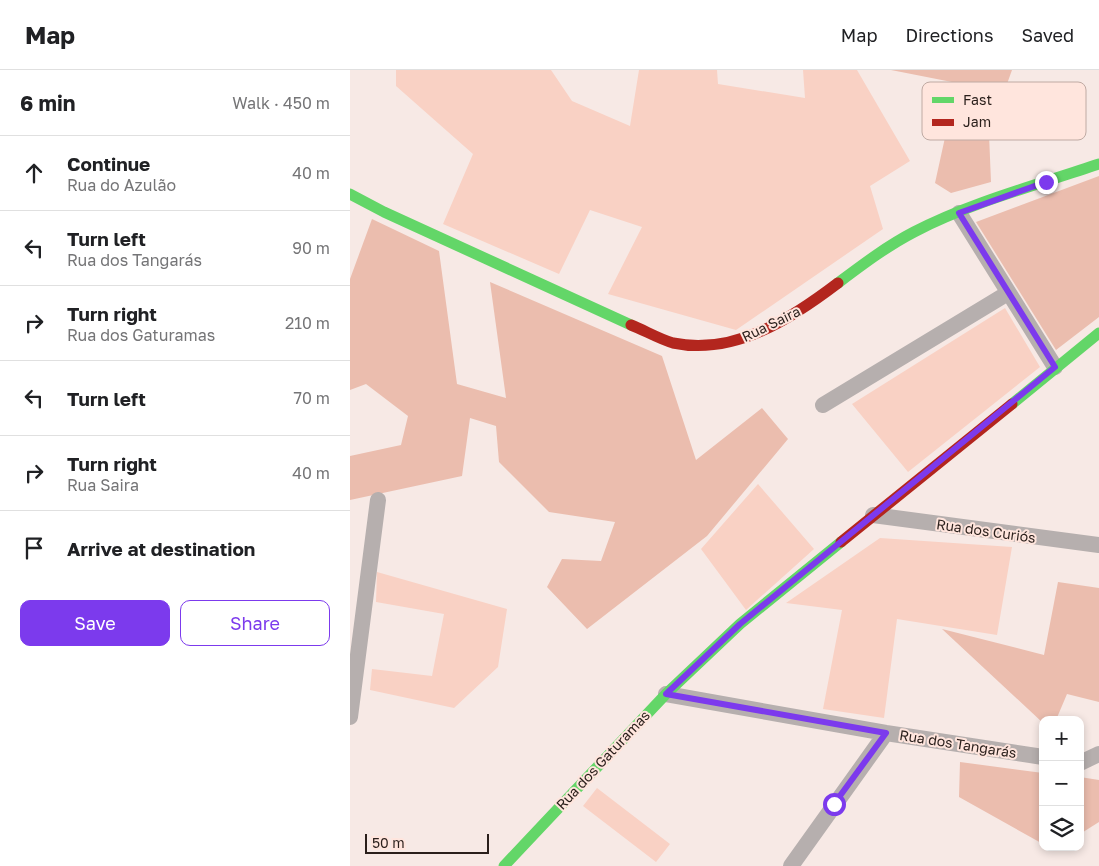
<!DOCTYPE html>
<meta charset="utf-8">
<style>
body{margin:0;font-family:"Golos Text",sans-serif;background:#f6f6f6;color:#202124}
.controls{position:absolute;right:15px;bottom:15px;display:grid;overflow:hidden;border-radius:10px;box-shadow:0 2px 8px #0003}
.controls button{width:45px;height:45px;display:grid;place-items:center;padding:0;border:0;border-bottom:1px solid #e0e0e0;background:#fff;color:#202124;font:25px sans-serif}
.scale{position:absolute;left:15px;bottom:12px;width:124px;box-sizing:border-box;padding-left:5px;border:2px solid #2a1f1b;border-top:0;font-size:14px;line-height:18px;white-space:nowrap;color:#2a1f1b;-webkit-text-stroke:4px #ffe5dd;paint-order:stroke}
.stop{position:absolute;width:15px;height:15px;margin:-11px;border:4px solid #7c3aed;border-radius:50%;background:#fff}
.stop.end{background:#7c3aed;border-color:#fff;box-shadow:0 1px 5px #0008}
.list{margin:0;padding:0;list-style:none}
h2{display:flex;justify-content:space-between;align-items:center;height:65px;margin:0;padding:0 20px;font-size:21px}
h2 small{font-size:16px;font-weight:400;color:#757577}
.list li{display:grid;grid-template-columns:32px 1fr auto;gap:15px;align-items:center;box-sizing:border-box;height:75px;padding:0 20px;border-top:1px solid #e0e0e0}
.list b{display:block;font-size:19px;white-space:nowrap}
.list p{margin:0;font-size:16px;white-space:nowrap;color:#757577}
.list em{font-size:16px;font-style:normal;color:#757577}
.actions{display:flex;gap:10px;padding:15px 20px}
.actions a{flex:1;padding:11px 0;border:1px solid #7c3aed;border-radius:10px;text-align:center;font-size:18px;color:#7c3aed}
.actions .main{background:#7c3aed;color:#fff}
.icon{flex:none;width:28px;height:28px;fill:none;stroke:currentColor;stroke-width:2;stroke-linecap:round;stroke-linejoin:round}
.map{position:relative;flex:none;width:749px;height:796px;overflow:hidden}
header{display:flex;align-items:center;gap:30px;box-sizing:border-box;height:70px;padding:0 25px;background:#fff;border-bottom:1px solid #e0e0e0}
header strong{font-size:24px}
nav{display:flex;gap:28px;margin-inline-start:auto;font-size:18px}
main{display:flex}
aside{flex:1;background:#fff}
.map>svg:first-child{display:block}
</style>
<header>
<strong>Map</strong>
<nav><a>Map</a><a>Directions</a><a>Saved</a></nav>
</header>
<main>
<aside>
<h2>6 min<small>Walk · 450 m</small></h2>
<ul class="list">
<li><svg class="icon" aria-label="ahead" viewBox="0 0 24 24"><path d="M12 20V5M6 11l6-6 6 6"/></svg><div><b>Continue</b><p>Rua do Azulão</p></div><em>40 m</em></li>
<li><svg class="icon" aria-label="left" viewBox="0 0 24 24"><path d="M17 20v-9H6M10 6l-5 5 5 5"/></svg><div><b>Turn left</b><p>Rua dos Tangarás</p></div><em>90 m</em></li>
<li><svg class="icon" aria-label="right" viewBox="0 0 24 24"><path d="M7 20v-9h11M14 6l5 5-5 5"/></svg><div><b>Turn right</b><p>Rua dos Gaturamas</p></div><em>210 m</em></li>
<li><svg class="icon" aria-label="left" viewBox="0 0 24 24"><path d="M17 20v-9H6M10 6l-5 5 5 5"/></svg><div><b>Turn left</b></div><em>70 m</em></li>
<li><svg class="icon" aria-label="right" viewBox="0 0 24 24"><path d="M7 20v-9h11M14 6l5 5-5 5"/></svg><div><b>Turn right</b><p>Rua Saira</p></div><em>40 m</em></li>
<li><svg class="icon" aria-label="arrive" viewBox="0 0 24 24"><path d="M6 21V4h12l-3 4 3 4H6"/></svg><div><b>Arrive at destination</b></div></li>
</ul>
<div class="actions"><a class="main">Save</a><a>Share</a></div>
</aside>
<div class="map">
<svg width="749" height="796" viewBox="0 0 749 796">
<rect width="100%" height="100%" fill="#f7e9e5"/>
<!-- green -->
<path fill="#f9d1c4" d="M 46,0 L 201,0 L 222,31 L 280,56 L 289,0 L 367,0 L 368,14 L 455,28 L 453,0 L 507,0 L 560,91 L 520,116 L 533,159 L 386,260 L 258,224 L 292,157 L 240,140 L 209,204 L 93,154 L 123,84 L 46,16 Z
M 655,238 L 690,297 L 558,402 L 502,334 Z
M 408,414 L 464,479 L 396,540 L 351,479 Z
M 530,468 L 662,477 L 647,565 L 547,549 L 534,648 L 473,639 L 492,540 L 436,533 Z
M 27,502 L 157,539 L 148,597 L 104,638 L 20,620 L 22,599 L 82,606 L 94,544 L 26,532 Z
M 247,718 L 320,774 L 306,792 L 233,736 Z"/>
<!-- forest -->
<path fill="#ebbdae" d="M 541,0 L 662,0 L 639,64 L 641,112 L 601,123 L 585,113 L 607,13 Z
M 749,106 L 749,247 L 706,280 L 626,152 Z
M 22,149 L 89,181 L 107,314 L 156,328 L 140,212 L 312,286 L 346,390 L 412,338 L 438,369 L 357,466 L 237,559 L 197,517 L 212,489 L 251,491 L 265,452 L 199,442 L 149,392 L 146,356 L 120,348 L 112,406 L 0,430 L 0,386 L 51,375 L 58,346 L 16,314 L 0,320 L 0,209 Z
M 708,512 L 749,518 L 749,632 L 717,624 L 706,650 L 693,650 L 693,653 L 592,559 L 694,585 Z
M 610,692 L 693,703 L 693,774 L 609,727 Z
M 730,707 L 749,710 L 749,752 L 730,764 Z"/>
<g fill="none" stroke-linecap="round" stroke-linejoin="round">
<!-- street -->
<path stroke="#b6afae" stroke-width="16" d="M 609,143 L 705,297
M 473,335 L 658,223
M 523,445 L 749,475
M 316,624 L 536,663 L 693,687
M 0,647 L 28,430
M 730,693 L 749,684
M 441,796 L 536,663"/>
<!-- fast -->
<path stroke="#63d668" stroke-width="11" d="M 0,124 L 34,142 L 281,255
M 488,213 C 512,195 537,176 564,162 C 622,132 687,115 749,94
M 662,334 L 749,263
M 154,796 L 316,624 L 390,554 L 491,472"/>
<!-- jam -->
<path stroke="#b3261e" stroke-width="11" d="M 281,255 C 294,260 309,269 323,273 C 385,286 442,248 488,213
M 491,472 L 662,334"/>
</g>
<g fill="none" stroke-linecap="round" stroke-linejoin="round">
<!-- route -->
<path stroke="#7c3aed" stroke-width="6" d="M 484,734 L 536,663 L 316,624 L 390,554 L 705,297 L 609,143 L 696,112"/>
</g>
<g text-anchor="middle" stroke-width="4" stroke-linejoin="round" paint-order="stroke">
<!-- street labels -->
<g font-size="14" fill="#2a1f1b" stroke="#ffe5dd">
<text transform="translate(421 254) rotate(-26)" y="5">Rua Saira</text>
<text transform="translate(636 461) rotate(8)" y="5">Rua dos Curiós</text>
<text transform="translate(608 674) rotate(9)" y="5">Rua dos Tangarás</text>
<text transform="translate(253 690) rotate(-47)" y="5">Rua dos Gaturamas</text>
</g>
</g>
<!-- legend -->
<rect x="572" y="12" width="164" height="58" rx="8" fill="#ffe5dd" stroke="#bfaaa3" stroke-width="1"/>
<rect x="582" y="27" width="22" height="6" fill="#63d668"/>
<rect x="582" y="49" width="22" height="7" fill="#b3261e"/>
<g font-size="14" fill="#2a1f1b">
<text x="613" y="35">Fast</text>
<text x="613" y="57">Jam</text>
</g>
</svg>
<div class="controls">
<button>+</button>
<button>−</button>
<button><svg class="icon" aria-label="layers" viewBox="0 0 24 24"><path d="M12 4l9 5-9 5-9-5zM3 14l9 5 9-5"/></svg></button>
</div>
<div class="scale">50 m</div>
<div class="stop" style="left:484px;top:734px"></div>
<div class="stop end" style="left:696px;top:112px"></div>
</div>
</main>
